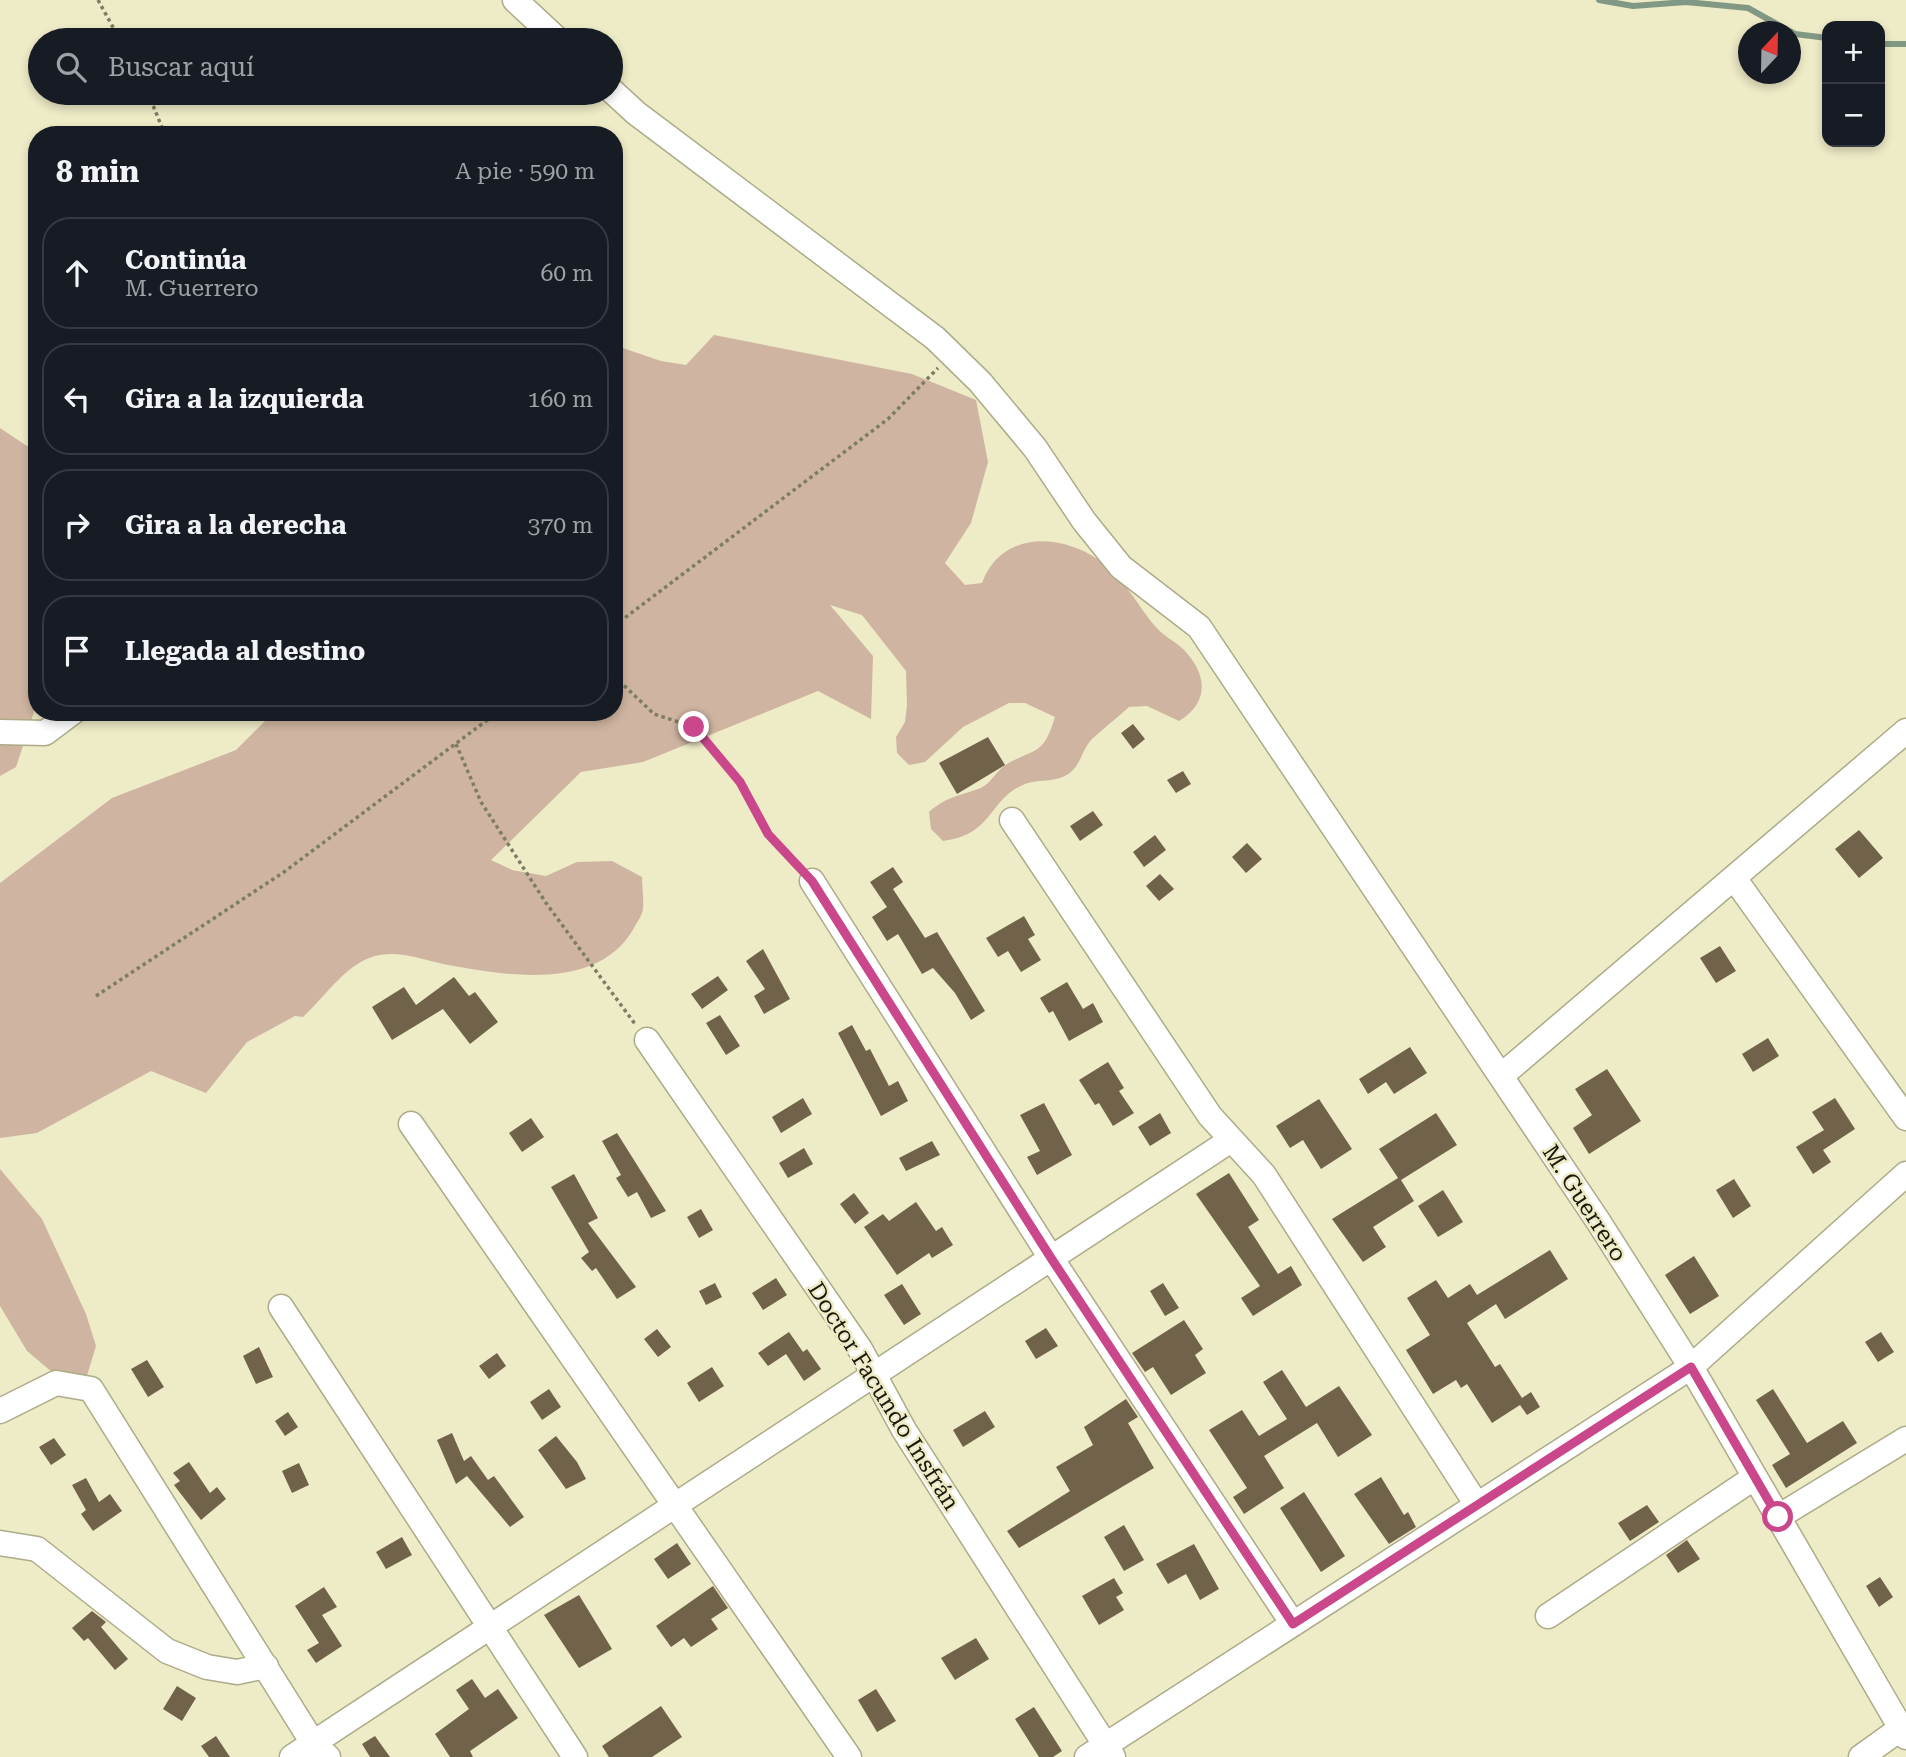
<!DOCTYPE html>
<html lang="es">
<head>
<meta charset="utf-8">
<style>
  body { margin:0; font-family:"Roboto Serif",serif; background:#20242c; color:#f1f3f6 }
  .controls { position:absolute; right:21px; top:21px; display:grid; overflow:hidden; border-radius:14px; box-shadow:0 4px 10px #0003 }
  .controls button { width:63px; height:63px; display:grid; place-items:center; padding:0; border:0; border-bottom:2px solid #363941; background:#171b24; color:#f1f3f6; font:35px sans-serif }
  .compass { position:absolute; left:1738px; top:21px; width:63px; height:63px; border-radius:50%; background:#171b24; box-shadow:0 4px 10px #0003; rotate:22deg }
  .stop { position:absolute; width:21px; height:21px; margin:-16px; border:5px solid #cb478b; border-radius:50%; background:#fff }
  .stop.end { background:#cb478b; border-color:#fff; box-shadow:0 2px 7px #0008 }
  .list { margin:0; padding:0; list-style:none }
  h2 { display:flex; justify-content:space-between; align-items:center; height:91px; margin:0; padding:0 28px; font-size:30px }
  h2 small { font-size:23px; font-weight:400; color:#9ea1a6 }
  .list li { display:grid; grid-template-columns:46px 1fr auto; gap:21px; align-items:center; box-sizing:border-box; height:112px; margin:0 14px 14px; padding:0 14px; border:2px solid #363941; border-radius:28px }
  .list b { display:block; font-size:26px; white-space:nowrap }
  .list p { margin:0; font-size:23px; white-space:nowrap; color:#9ea1a6 }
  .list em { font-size:23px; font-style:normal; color:#9ea1a6 }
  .icon { flex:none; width:38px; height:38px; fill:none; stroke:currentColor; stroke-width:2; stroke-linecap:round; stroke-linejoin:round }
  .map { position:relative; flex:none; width:1906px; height:1757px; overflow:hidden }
  .search { position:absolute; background:#171b24; box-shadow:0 4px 10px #0003; left:28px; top:28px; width:595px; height:77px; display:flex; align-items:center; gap:18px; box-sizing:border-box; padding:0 24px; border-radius:38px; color:#9ea1a6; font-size:26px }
  .panel { position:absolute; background:#171b24; box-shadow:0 4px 10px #0003; left:28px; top:126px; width:595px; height:595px; border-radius:28px }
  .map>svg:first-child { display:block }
  .forest { fill:#cfb5a1 }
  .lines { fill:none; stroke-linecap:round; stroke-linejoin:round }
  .stream { stroke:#819984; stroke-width:6 }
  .building { fill:#71634a }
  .minor-casing { stroke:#adab88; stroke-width:27 }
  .path { stroke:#7e7c64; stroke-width:3.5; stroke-dasharray:3.5 3.5; stroke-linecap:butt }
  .minor { stroke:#fff; stroke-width:24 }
  .route { stroke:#cb478b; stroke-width:9 }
  .labels { text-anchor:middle; stroke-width:5; stroke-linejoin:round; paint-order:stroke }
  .street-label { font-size:23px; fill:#1a190c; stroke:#eeebc7 }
</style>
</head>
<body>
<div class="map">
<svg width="1906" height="1757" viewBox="0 0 1906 1757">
  <rect width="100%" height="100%" fill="#eeebc7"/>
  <!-- forest -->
  <path class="forest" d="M714,335L912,374L976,400L988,462L971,523L945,563L965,585L982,583C1001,532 1058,532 1099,560C1123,576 1137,605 1155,626C1163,636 1175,641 1184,650C1208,675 1209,703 1179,721L1147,706L1129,707C1117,718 1104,728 1092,739C1083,748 1081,763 1072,771C1058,784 1041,778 1025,784C988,799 994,835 943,841L931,829L929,812C946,797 958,796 978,789C991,785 996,770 1007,764C1037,747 1043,756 1055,717L1025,703H1009L963,727L925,762L909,765L897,753L896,737L905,722L907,705L906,671L862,615L830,605L873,656L871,719L818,691L643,762L581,772L491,860L512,870L546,876L577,862L612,861L642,877C642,887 644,899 643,909C642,916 637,922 634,928C599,991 508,976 448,965C426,961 403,951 380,955C348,960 327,995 303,1017L295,1016L247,1042L206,1093L151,1071L37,1133L0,1138V883L112,798L236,750L274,712H614V345L661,361L686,365Z
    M0,428L33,450L37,457V703L16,767L0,776Z
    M0,1169L42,1219L86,1314L96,1346L86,1379L52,1372L27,1351L0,1306Z"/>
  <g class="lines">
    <!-- stream -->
    <path class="stream" d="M1599,0L1633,6L1686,2L1748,8L1795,34L1827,38
      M1880,44H1906"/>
  </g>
  <!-- building -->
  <path class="building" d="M1133,724L1145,739L1133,749L1121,733Z
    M988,737L1005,765L957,794L939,763Z
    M1183,771L1191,784L1176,793L1167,780Z
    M1093,811L1103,825L1080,841L1070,826Z
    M1859,830L1883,858L1859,878L1835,849Z
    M1155,835L1166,850L1144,867L1133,852Z
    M1247,843L1262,859L1246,873L1232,857Z
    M893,867L903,882L893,889L925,938L937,932L985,1011L971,1020L955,993L933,968L922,974L898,934L887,941L872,917L887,907L870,882Z
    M1160,874L1174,889L1159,901L1146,886Z
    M1024,916L1035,935L1028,939L1041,960L1021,972L1008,951L998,957L986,938Z
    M1720,946L1736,971L1716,983L1700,958Z
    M763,949L790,999L764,1014L754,996L765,989L746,961Z
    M718,976L728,990L702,1009L691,994Z
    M454,977L469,996L475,992L498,1022L470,1044L443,1009L392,1040L372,1007L404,987L416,1005Z
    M1067,982L1083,1009L1093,1003L1103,1022L1069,1041L1053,1011L1049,1013L1040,998Z
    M720,1015L740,1046L726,1055L706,1023Z
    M852,1025L866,1051L870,1049L889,1086L898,1081L908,1101L881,1116L838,1033Z
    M1768,1038L1779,1056L1753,1072L1742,1054Z
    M1410,1047L1427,1073L1394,1094L1386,1082L1368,1094L1359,1079Z
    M1108,1062L1124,1088L1119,1091L1134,1113L1113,1126L1099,1103L1095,1105L1079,1080Z
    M1607,1069L1641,1121L1589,1154L1573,1128L1592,1115L1575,1089Z
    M803,1098L812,1114L781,1133L772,1117Z
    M1835,1098L1855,1129L1823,1150L1831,1162L1813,1174L1796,1147L1824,1130L1812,1112Z
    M1319,1099L1352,1149L1321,1169L1303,1140L1290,1148L1276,1126Z
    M1044,1103L1072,1155L1037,1175L1027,1157L1040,1151L1020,1115Z
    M1160,1113L1171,1133L1150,1146L1138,1127Z
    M1436,1113L1457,1145L1401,1180L1414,1201L1373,1227L1386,1247L1363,1262L1332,1219L1398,1178L1379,1149Z
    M531,1118L544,1137L522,1152L509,1133Z
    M617,1133L666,1211L651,1218L637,1192L628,1197L616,1178L621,1175L602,1141Z
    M932,1141L940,1155L906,1171L899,1158Z
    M804,1148L813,1164L788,1178L779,1163Z
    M1229,1173L1259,1220L1248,1227L1278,1274L1291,1266L1302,1285L1253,1316L1241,1298L1260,1286L1196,1194Z
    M574,1174L598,1218L588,1223L636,1287L617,1299L596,1268L592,1271L581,1258L589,1252L551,1187Z
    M1734,1179L1751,1206L1733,1218L1716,1190Z
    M1443,1190L1463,1222L1438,1237L1418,1206Z
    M854,1193L869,1213L855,1224L840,1204Z
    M916,1202L936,1231L942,1227L953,1245L932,1258L929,1253L897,1275L864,1227L883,1214L889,1221Z
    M701,1209L713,1230L699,1238L687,1217Z
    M1550,1250L1568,1279L1505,1319L1496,1304L1467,1323L1495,1367L1500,1364L1522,1398L1531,1392L1540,1407L1527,1415L1520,1405L1492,1423L1467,1384L1461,1388L1456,1380L1433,1394L1406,1350L1430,1335L1407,1298L1436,1280L1448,1298L1470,1284L1477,1295Z
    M1694,1256L1719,1296L1690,1314L1665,1275Z
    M776,1278L787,1295L763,1310L752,1293Z
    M715,1283L722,1297L706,1305L699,1291Z
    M1163,1283L1179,1308L1165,1316L1150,1291Z
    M902,1284L921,1314L904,1325L884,1295Z
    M1184,1320L1203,1349L1195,1355L1206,1373L1171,1395L1153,1367L1145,1372L1132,1353Z
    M1046,1328L1058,1346L1036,1359L1025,1341Z
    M657,1329L671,1347L658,1357L644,1339Z
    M789,1332L803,1352L807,1349L821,1369L804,1381L786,1354L768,1366L758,1353Z
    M1881,1332L1894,1352L1878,1362L1865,1342Z
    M259,1347L273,1377L256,1384L243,1356Z
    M497,1353L506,1366L489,1379L479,1366Z
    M147,1360L164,1387L148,1397L131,1369Z
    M712,1367L724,1386L699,1402L687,1383Z
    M1282,1370L1306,1407L1339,1386L1372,1435L1338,1457L1317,1423L1264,1456L1284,1488L1244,1514L1233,1497L1247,1488L1209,1430L1242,1410L1259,1436L1287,1419L1263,1382Z
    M549,1389L561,1407L542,1420L530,1402Z
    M1773,1389L1807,1443L1843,1421L1857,1443L1786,1488L1772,1465L1790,1454L1756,1400Z
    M1126,1399L1138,1417L1128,1423L1154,1468L1019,1548L1007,1531L1070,1491L1056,1467L1093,1445L1084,1427Z
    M985,1411L995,1427L963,1447L953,1430Z
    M288,1412L298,1427L285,1436L275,1421Z
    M452,1433L464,1461L471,1456L488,1480L494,1476L524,1517L510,1527L467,1476L456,1484L437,1440Z
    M556,1436L577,1462L586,1479L566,1489L538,1450Z
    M54,1438L66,1455L51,1465L39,1447Z
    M189,1462L210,1493L217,1487L226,1499L201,1520L174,1485L180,1481L173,1473Z
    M299,1463L309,1485L292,1493L282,1471Z
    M1381,1477L1404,1515L1408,1512L1416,1527L1389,1544L1354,1494Z
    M86,1478L99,1502L110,1494L122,1511L93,1531L81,1514L86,1510L72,1485Z
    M1304,1492L1345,1556L1321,1572L1280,1508Z
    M1647,1505L1659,1522L1630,1541L1618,1523Z
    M1124,1525L1144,1560L1124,1571L1104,1537Z
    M402,1537L412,1555L386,1569L376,1552Z
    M1687,1540L1700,1559L1678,1573L1666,1555Z
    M677,1543L691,1564L668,1579L654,1559Z
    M1194,1544L1219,1589L1200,1600L1186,1574L1168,1584L1156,1564Z
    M1880,1577L1893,1597L1879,1607L1866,1586Z
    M1114,1578L1123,1593L1116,1597L1124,1610L1099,1625L1082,1596Z
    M713,1586L728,1608L711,1619L718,1629L691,1647L684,1638L671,1647L656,1626Z
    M324,1587L337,1607L322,1615L342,1646L316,1663L307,1650L319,1643L295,1606Z
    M579,1595L612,1649L579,1668L544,1615Z
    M92,1611L106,1622L101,1627L128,1659L115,1670L88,1638L84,1641L72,1628Z
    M976,1638L989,1659L955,1680L941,1658Z
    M472,1679L485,1698L498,1689L518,1718L470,1751L473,1757H450L435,1734L469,1709L456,1690Z
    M177,1686L196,1698L182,1721L163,1709Z
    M876,1689L896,1721L877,1732L858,1700Z
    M661,1706L682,1737L652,1757H609L602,1746Z
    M1034,1707L1062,1751L1053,1757H1039L1015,1719Z
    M216,1736L230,1757H209L201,1746Z
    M375,1736L390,1757H370L362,1744Z"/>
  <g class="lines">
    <defs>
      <path id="minor" d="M515,0L558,40
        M611,90L636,113L935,338L980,382L1035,448L1084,521L1121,567L1199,627L1598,1221L1691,1367L1906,1737
        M0,732L45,733L73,712
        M1012,820L1210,1116L1264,1175L1477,1505
        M1734,878L1906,1118
        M812,881L1051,1258L1293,1624
        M647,1040L860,1349L904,1430L1113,1757
        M1501,1076L1906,731
        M411,1124L849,1757
        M281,1307L575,1757
        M0,1411L56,1383L91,1389L313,1743L328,1757
        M1778,1517L1906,1439
        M0,1543L37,1549L167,1651L207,1667L237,1672L266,1666
        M1548,1616L1755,1477
        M292,1757L1231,1140
        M1087,1757L1691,1367L1906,1174
        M1861,1757L1900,1729"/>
    </defs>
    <!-- minor casing -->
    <use href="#minor" class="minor-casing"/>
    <!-- path -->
    <path class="path" d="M98,0L120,40
      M148,93L165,135
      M614,626L888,419L938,368
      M614,676L654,714L694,727L740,782L768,834L798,866
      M456,744L481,802L546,903L635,1024
      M96,996L284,872L498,712"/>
    <!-- minor -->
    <use href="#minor" class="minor"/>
  </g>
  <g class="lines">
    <!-- route -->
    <path class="route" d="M694,727L740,782L768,834L812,881L1051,1258L1293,1624L1691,1367L1778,1517"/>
  </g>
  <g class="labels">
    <!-- street labels -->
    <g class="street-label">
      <text transform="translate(1585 1203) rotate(57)" y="8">M. Guerrero</text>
      <text transform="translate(884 1396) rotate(58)" y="8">Doctor Facundo Insfrán</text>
    </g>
  </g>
</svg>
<div class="controls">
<button>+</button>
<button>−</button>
</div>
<svg class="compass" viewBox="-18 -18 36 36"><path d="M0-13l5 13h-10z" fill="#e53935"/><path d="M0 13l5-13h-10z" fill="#9ea1a6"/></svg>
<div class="stop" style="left:1778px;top:1517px"></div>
<div class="stop end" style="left:694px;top:727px"></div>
<div class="search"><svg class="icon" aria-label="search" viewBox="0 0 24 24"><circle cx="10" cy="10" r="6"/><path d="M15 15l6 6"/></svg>Buscar aquí</div>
<section class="panel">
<h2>8 min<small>A pie · 590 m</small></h2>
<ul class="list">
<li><svg class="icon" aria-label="ahead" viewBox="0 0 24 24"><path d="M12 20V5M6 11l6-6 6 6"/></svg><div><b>Continúa</b><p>M. Guerrero</p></div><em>60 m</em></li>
<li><svg class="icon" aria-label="left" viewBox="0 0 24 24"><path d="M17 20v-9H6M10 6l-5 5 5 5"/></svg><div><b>Gira a la izquierda</b></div><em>160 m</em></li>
<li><svg class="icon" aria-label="right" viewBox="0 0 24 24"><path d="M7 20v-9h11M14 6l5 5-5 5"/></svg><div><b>Gira a la derecha</b></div><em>370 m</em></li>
<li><svg class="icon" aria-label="arrive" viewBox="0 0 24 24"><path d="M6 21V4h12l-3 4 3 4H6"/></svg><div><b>Llegada al destino</b></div></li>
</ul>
</section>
</div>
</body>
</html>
